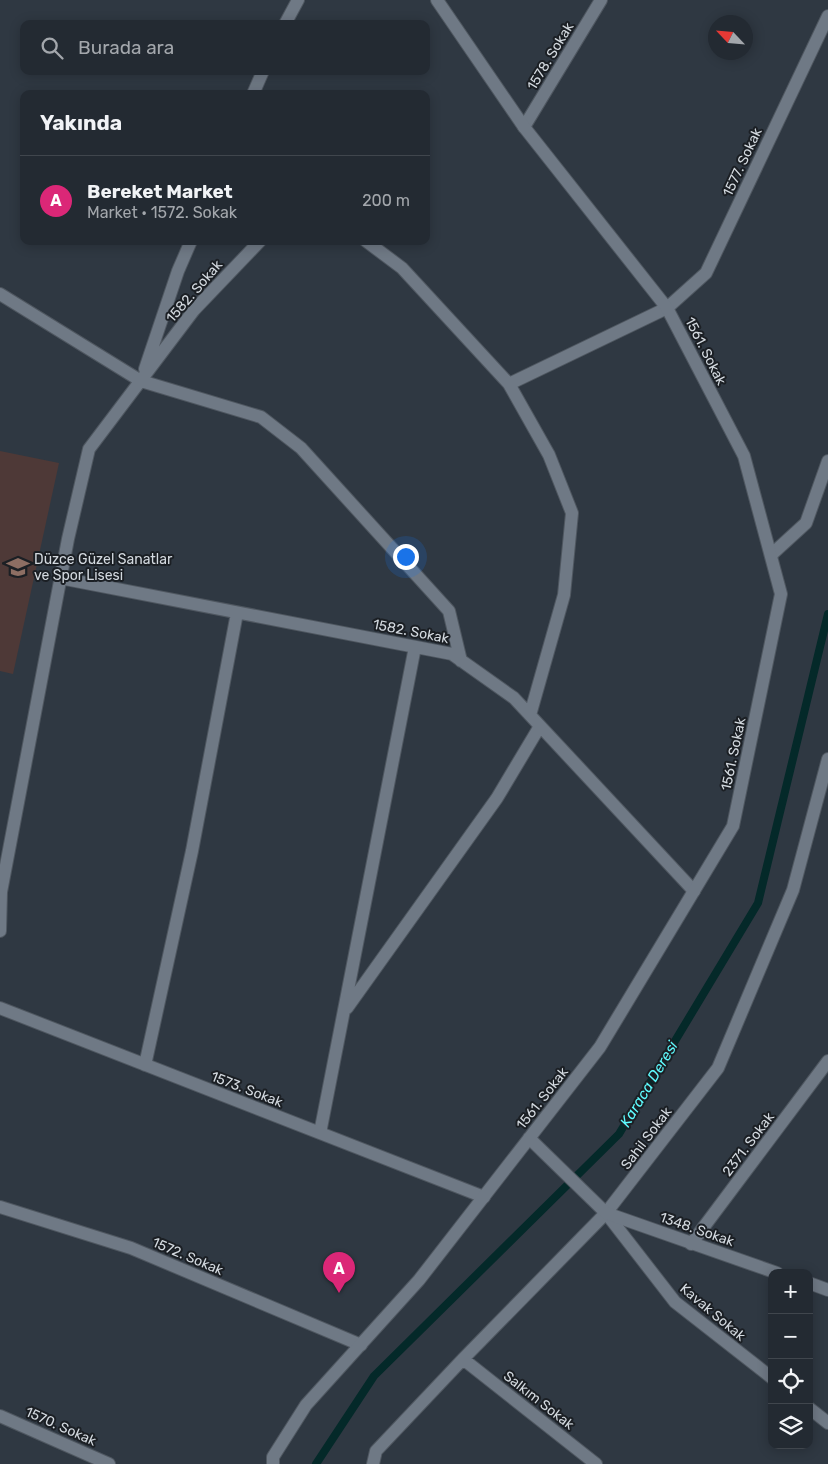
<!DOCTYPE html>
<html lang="tr">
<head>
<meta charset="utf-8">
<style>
  body { margin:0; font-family:Rubik,sans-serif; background:#2f363e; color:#f1f3f6 }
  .controls { position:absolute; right:15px; bottom:15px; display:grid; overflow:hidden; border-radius:10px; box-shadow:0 2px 12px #0003 }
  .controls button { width:45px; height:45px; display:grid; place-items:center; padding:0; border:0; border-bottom:1px solid #40464d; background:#232a32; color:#f1f3f6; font:25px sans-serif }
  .compass { position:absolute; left:708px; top:15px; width:45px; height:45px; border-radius:50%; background:#232a32; box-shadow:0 2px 12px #0003; rotate:296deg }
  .you { position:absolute; left:405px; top:556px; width:18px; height:18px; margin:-12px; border:4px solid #fff; border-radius:50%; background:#1a73e8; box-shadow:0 0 0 8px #1a73e833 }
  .badge { display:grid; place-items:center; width:32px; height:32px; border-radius:50%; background:#db2777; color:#fff; font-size:16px; font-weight:700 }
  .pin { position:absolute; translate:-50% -41px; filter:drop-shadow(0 1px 2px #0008) }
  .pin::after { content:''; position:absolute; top:26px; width:18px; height:15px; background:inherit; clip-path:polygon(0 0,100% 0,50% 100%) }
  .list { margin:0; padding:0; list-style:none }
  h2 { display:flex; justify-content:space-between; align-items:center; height:65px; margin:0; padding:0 20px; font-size:21px }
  h2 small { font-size:16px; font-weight:400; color:#a3a7ac }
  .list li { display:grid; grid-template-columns:32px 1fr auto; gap:15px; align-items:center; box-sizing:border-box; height:90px; padding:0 20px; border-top:1px solid #40464d }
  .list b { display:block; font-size:19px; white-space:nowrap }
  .list p { margin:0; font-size:16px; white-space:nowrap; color:#a3a7ac }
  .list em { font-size:16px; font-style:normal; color:#a3a7ac }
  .icon { flex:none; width:28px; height:28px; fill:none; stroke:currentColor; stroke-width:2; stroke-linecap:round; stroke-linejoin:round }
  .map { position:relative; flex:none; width:828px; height:1464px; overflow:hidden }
  .search { position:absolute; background:#232a32; box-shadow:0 2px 12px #0003; left:20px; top:20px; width:410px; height:55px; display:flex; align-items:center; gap:12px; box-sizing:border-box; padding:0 18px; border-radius:10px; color:#a3a7ac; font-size:19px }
  .panel { position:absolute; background:#232a32; box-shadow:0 2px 12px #0003; left:20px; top:90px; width:410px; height:155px; border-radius:10px }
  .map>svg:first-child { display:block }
  .education { fill:#4e3937 }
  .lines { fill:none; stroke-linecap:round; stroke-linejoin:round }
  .stream { stroke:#042929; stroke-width:8 }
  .street-casing { stroke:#4f5760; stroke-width:14 }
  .secondary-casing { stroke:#4f5760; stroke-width:14 }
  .street { stroke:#6f7985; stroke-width:12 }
  .secondary { stroke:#6f7985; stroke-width:12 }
  .labels { text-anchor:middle; stroke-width:4; stroke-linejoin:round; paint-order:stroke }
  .street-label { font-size:14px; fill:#d3d9df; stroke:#1b1f24 }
  .poi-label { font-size:14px; fill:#d3d9df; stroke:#1b1f24; text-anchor:start }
  .water-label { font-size:15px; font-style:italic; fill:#5efafd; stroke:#1b1f24 }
</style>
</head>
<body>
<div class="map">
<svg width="828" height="1464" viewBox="0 0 828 1464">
  <rect width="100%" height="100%" fill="#2f3842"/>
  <!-- education -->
  <path class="education" d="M0,451L59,463L13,674L0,671Z"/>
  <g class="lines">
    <!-- stream -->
    <path class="stream" d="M316,1464L374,1376L619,1134L758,903L828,614"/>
    <defs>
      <path id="street" d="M285,24L298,0
        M253,94L263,71
        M524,127L601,0
        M366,241L402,268L509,384L667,308L706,273L828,16
        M0,294L141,381L261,417L301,448L449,611L461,661
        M145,369L178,271L191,241
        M509,384L549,455L572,513L564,595L530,715
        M771,555L806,523L828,461
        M60,578L452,654L514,698L694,891
        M0,931L1,892L68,539L89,449L194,310L260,241
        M0,1008L484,1197
        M347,1008L497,798L540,726
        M145,1065L192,851L237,613
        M320,1133L415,647
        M0,1207L131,1248L361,1345
        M606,1213L675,1302L772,1378
        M691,1244L828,1061
        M463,1359L596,1464
        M809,1408L828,1423
        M0,1416L109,1464
        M373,1464L376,1451L463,1359L606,1213L718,1068L793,890L828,759"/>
      <path id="secondary" d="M529,1138L606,1213L777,1273
        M809,1283L828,1290
        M273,1464V1457L306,1405L419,1280L600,1047L733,826L781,594L744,456L667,308L524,127L437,0"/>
    </defs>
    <!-- street casing -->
    <use href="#street" class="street-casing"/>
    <!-- secondary casing -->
    <use href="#secondary" class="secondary-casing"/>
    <!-- street -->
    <use href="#street" class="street"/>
    <!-- secondary -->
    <use href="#secondary" class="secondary"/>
  </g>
  <!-- icons -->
  <defs>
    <symbol id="school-bare" viewBox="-9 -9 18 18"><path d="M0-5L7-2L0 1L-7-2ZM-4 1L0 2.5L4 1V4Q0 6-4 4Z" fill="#8d6e63" stroke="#1b1f24" stroke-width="2.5" paint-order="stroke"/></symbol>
  </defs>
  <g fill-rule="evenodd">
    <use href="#school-bare" x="2" y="551" width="32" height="32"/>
  </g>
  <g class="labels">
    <!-- street labels -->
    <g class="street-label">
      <text transform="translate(550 56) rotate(-59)" y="5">1578. Sokak</text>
      <text transform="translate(742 162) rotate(-65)" y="5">1577. Sokak</text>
      <text transform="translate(194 291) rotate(-49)" y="5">1582. Sokak</text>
      <text transform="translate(706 351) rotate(63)" y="5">1561. Sokak</text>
      <text transform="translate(411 631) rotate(11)" y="5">1582. Sokak</text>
      <text transform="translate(733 754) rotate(-78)" y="5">1561. Sokak</text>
      <text transform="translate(247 1089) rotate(21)" y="5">1573. Sokak</text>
      <text transform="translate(542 1098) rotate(-52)" y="5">1561. Sokak</text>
      <text transform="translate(646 1138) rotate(-53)" y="5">Sahil Sokak</text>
      <text transform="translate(748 1144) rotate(-53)" y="5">2371. Sokak</text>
      <text transform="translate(697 1229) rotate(19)" y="5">1348. Sokak</text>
      <text transform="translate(188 1256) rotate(23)" y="5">1572. Sokak</text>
      <text transform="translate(713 1312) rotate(40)" y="5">Kavak Sokak</text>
      <text transform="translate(539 1400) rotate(38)" y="5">Salkım Sokak</text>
      <text transform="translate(61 1426) rotate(24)" y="5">1570. Sokak</text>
    </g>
    <!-- poi labels -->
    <g class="poi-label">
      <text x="34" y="564">Düzce Güzel Sanatlar<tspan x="34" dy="16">ve Spor Lisesi</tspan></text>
    </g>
    <!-- water labels -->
    <g class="water-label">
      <text transform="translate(649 1084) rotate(-59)" y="5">Karaca Deresi</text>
    </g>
  </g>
</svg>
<div class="controls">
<button>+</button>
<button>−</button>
<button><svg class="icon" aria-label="locate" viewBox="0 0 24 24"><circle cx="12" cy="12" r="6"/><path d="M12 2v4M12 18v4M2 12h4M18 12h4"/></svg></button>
<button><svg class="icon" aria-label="layers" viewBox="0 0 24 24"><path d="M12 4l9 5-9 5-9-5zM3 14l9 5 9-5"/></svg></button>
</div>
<svg class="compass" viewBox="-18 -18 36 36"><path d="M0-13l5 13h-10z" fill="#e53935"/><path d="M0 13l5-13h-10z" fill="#a3a7ac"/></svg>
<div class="you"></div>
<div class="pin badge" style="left:339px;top:1293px">A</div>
<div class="search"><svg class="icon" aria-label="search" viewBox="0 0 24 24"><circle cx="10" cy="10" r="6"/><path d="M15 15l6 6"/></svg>Burada ara</div>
<section class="panel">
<h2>Yakında<small></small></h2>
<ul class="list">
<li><span class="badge">A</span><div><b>Bereket Market</b><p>Market · 1572. Sokak</p></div><em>200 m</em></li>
</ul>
</section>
</div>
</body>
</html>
